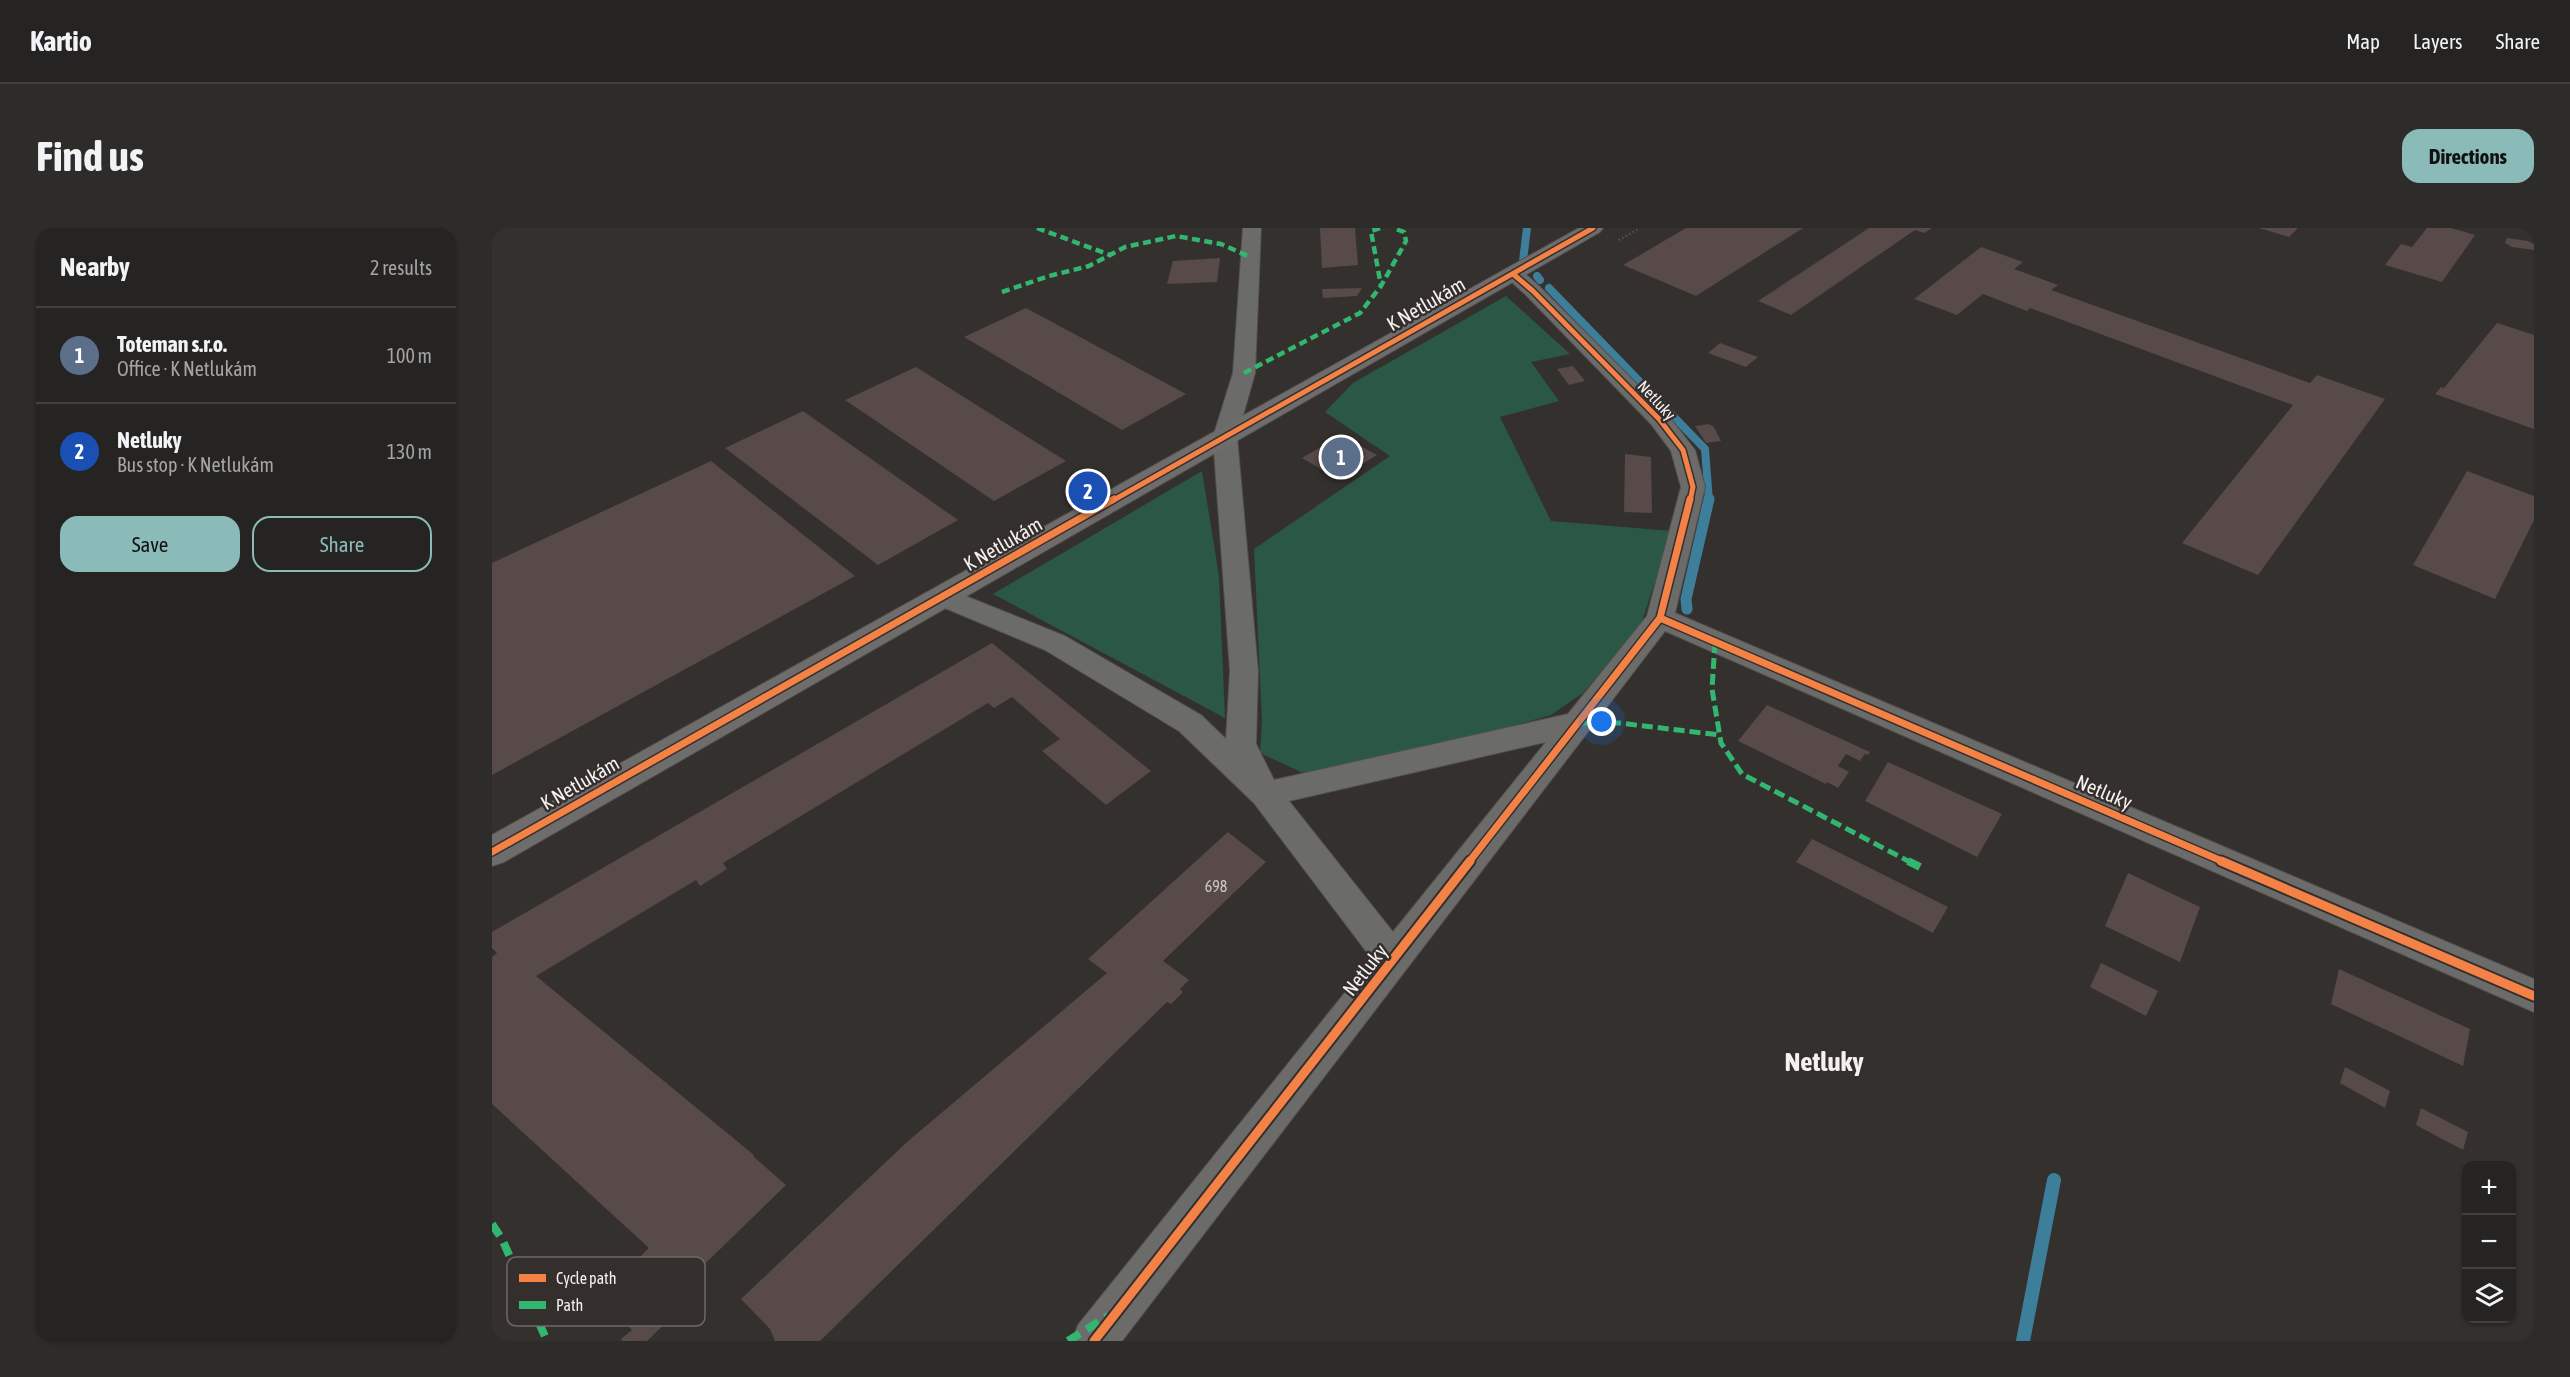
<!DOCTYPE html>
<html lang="en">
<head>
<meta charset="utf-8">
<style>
  body { margin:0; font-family:"Asap Condensed",sans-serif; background:#2e2c2a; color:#f1f3f6 }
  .controls { position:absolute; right:18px; bottom:18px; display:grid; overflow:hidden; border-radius:12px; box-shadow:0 2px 4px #0004 }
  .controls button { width:54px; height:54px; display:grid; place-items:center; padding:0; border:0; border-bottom:2px solid #424140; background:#262422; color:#f1f3f6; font:30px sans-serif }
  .you { position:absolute; left:1110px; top:494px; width:21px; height:21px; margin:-15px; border:4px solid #fff; border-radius:50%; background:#1a73e8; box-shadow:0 0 0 9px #1a73e833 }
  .badge { display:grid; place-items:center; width:39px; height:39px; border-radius:50%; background:#8bbbb9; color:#fff; font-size:20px; font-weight:700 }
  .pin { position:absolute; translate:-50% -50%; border:3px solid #fff; box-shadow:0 2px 6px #0006 }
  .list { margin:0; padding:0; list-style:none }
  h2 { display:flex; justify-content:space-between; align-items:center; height:78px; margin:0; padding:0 24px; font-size:26px }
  h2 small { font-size:20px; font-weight:400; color:#a4a4a5 }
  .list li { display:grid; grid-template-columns:39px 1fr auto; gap:18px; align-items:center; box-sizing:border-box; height:96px; padding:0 24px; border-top:2px solid #424140 }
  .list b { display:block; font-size:22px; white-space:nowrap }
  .list p { margin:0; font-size:20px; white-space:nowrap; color:#a4a4a5 }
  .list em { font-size:20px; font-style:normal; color:#a4a4a5 }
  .actions { display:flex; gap:12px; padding:18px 24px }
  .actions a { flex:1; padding:14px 0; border:2px solid #8bbbb9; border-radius:18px; text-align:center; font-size:21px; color:#8bbbb9 }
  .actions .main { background:#8bbbb9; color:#111 }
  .icon { flex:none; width:33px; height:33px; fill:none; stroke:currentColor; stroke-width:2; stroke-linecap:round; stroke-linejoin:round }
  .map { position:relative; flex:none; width:2042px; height:1113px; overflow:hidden; border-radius:18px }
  header { display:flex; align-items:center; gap:36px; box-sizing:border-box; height:84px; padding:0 30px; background:#262422; border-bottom:2px solid #424140 }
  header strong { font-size:28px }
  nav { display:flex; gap:33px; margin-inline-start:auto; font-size:21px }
  .intro { display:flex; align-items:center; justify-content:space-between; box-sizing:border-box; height:144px; padding:0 36px }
  h1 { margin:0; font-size:42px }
  .button { padding:15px 27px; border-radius:18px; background:#8bbbb9; color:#111; font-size:21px; font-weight:700 }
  main { display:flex; gap:36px; padding:0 36px }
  aside { flex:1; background:#262422; border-radius:18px; box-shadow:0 2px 4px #0004 }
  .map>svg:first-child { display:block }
  .green { fill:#2b5844 }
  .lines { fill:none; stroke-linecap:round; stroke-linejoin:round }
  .stream-far2 { stroke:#3d7e9a; stroke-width:8 }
  .stream-far1 { stroke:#3d7e9a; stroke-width:11 }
  .stream { stroke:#3d7e9a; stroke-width:14 }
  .building { fill:#574a49 }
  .street-casing { stroke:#514f4e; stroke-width:2 }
  .secondary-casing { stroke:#514f4e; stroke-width:2 }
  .path { stroke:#686766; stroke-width:2; stroke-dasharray:1 3; stroke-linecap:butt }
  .street { fill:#6b6b6a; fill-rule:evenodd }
  .secondary { fill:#6e6d6c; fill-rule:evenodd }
  .quiet-far2 { stroke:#33b770; stroke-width:4.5; stroke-dasharray:8 4.5; stroke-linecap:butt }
  .quiet-far1 { stroke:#33b770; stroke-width:5; stroke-dasharray:11 5; stroke-linecap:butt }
  .quiet { stroke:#33b770; stroke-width:8; stroke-dasharray:14 8; stroke-linecap:butt }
  .cycleway-far2-casing { stroke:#342f2d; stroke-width:8 }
  .cycleway-far1-casing { stroke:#342f2d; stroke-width:10 }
  .cycleway-casing { stroke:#342f2d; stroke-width:13 }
  .cycleway-far2 { stroke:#f48246; stroke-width:5 }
  .cycleway-far1 { stroke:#f48246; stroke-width:7 }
  .cycleway { stroke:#f48246; stroke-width:9 }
  .labels { text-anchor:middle; stroke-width:5; stroke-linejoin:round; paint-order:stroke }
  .far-street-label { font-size:16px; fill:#f5f1f0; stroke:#342f2d }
  .number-label { font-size:16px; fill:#cec7c6 }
  .street-label { font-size:20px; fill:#f5f1f0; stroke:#342f2d }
  .near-quarter-label { font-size:27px; font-weight:bold; fill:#f5f1f0; stroke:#342f2d }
  .key { fill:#342f2d; stroke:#6e6968; stroke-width:1.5 }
  .key-label { font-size:16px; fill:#f5f1f0 }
</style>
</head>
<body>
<header>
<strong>Kartio</strong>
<nav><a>Map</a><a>Layers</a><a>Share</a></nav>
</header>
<div class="intro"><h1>Find us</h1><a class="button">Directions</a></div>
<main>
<aside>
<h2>Nearby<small>2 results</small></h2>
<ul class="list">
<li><span class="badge" style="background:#5c6f8a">1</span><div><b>Toteman s.r.o.</b><p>Office · K Netlukám</p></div><em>100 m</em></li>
<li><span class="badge" style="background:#1a4fb4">2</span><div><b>Netluky</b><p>Bus stop · K Netlukám</p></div><em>130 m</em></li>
</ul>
<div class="actions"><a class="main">Save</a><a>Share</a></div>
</aside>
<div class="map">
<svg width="2042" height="1113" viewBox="0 0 2042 1113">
  <rect width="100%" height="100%" fill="#33302e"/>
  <!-- green -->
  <path class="green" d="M1014,68L1078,126L1039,134L1067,173L1008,189L1059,293L1180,303L1149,396L1091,465L1059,487L932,523L811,545L768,525L770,493L762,321L898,228L833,184L861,155Z
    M710,243L727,348L733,490L501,366Z"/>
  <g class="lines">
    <!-- stream-far2 -->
    <path class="stream-far2" d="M1031,33L1035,0
      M1045,48L1048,52
      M1057,60L1213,221L1217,273"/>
    <!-- stream-far1 -->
    <path class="stream-far1" d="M1195,381L1194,371L1217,271"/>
    <!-- stream -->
    <path class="stream" d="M1531,1113L1562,952"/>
  </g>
  <!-- building -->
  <path class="building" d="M828,0H863L866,37L830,40Z
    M1194,0H1311L1204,68L1131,37Z
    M1377,0H1440L1432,5L1423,2L1299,87L1266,73Z
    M1767,0H1806L1797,9Z
    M1935,0H1959L1983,7L1950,54L1893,37L1909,16L1920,19Z
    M2015,10L2036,13L2042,16V22L2020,19L2013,15Z
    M1489,19L1531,34L1522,41L1566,57L1559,62L1818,155L1825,147L1893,171L1766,347L1690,315L1801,177L1538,80L1535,83L1491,66L1465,87L1422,71Z
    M728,30L725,54L675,56L681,33Z
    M870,60L865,68L831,70L830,61Z
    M534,80L694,166L630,202L472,109Z
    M2005,95L2042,107V201L1943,166L1949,159L1952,160Z
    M1228,115L1266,129L1254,139L1216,125Z
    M1081,138L1093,153L1077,157L1065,141Z
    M424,139L574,233L502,273L353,172Z
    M311,183L466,292L386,337L233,220Z
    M1217,196L1222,199L1229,213L1214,215L1203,198Z
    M849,207L885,227L846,251L810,230Z
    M1133,226L1159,229L1160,285L1132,284Z
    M219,233L363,348L0,547V335Z
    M1975,243L2042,268V292L2003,371L1921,337Z
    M500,415L659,543L614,577L550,523L568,511L520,469L502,480L496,475L231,635L235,641L208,658L204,652L44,748L262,927L261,928L294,957L184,1064L193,1072L188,1081L155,1113H130L129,1111L140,1102L109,1067L157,1020L0,876V729L5,725L0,720V704Z
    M1275,477L1378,524L1376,527L1373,526L1368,533L1354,526L1346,538L1357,544L1346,560L1335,554L1334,556L1246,513Z
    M1396,534L1510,586L1485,629L1373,573Z
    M736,604L774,634L671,733L697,752L688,761L691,764L679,776L675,774L328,1113H283L278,1101L249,1071L415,914L615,745L596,731Z
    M1320,611L1456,679L1441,705L1304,634Z
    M1636,645L1708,679L1688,734L1613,698Z
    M1609,735L1666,763L1654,788L1598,759Z
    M1847,741L1978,801L1971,838L1839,776Z
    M1853,839L1898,863L1893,880L1848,855Z
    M1929,880L1976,904L1971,922L1924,897Z"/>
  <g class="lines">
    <defs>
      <path id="street" d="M751,0H769L763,145L745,209L766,443L764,516L782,552L1076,486L1155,388L1189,259L1179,223L1159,196L1034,67L1011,46L1014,42C1029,38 1037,50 1048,59L1175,186L1203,222L1213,259L1183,385L2042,751V784L1173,403L630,1113H580L586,1097L880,731L762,575L687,503L553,422L441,375L437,369L441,363L451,360L461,363L573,408L709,487L734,511L738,443L721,209L741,145ZM1054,514L901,704L797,573Z"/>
      <path id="secondary" d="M1087,0H1111L1108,4L12,634L0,638V607Z"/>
    </defs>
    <!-- street casing -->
    <use href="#street" class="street-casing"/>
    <!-- secondary casing -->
    <use href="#secondary" class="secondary-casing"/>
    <!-- path -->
    <path class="path" d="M1127,12L1148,0"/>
    <!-- street -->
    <use href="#street" class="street"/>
    <!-- secondary -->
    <use href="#secondary" class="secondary"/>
    <!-- quiet-far2 -->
    <path class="quiet-far2" d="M545,0L618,27
      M888,0L879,3L889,58
      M510,64L557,48L597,38L633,19L684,8L729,16L758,29
      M752,145L868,85L889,58L914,13L912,4L901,0"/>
    <!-- quiet-far1 -->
    <path class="quiet-far1" d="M1223,414L1220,461L1229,515L1250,546L1418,634
      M1086,495H1127L1228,507"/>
    <!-- quiet -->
    <path class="quiet" d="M1416,633L1428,639
      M0,996L10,1011L55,1113
      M576,1113L616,1088"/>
    <defs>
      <path id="cycleway-far2" d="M1021,46L1041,63L1167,191L1191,222L1201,259L1198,273
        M620,273L1101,0"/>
      <path id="cycleway-far1" d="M1168,390L1732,634
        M0,624L622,271
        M977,634L1168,390L1198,271"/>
      <path id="cycleway" d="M1729,633L2042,768
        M602,1113L978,633"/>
    </defs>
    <!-- cycleway-far2 casing -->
    <use href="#cycleway-far2" class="cycleway-far2-casing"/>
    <!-- cycleway-far1 casing -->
    <use href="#cycleway-far1" class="cycleway-far1-casing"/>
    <!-- cycleway casing -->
    <use href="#cycleway" class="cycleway-casing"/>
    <!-- cycleway-far2 -->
    <use href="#cycleway-far2" class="cycleway-far2"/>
    <!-- cycleway-far1 -->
    <use href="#cycleway-far1" class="cycleway-far1"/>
    <!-- cycleway -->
    <use href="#cycleway" class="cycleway"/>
  </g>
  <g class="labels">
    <!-- far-street labels -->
    <g class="far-street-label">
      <text transform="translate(1165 172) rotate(47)" y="6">Netluky</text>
    </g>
    <!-- number labels -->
    <g class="number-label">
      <text x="724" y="664">698</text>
    </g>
    <!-- street labels -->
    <g class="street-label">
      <text transform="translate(934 76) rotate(-30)" y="7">K Netlukám</text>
      <text transform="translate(511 316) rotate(-30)" y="7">K Netlukám</text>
      <text transform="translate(88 555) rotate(-30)" y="7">K Netlukám</text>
      <text transform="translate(1612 564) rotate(23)" y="7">Netluky</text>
      <text transform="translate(873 742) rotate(-52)" y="7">Netluky</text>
    </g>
    <!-- near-quarter labels -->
    <g class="near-quarter-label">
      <text x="1332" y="843">Netluky</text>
    </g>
  </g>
  <!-- legend -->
  <rect x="15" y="1029" width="198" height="69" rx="9" class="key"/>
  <rect x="27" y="1046" width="27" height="8" fill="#f48246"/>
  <rect x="27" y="1073" width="27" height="8" fill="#33b770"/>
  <g class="key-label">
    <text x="64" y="1056">Cycle path</text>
    <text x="64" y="1083">Path</text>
  </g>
</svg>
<div class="controls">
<button>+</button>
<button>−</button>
<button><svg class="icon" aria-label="layers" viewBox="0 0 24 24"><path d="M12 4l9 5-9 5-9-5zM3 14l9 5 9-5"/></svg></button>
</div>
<div class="you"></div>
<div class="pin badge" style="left:849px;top:229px;background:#5c6f8a">1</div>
<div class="pin badge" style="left:596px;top:263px;background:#1a4fb4">2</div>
</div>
</main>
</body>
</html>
